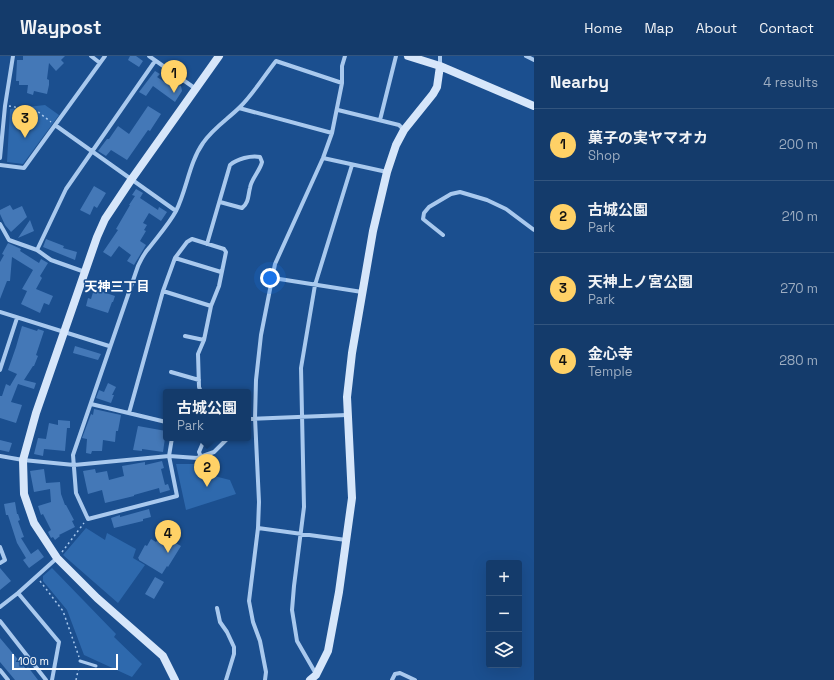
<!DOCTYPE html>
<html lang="en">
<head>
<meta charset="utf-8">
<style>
  body { margin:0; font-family:"Space Grotesk","Noto Sans JP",sans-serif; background:#214673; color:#f1f3f6 }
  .controls { position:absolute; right:12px; bottom:12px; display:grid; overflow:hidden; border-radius:4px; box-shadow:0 4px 16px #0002 }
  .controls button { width:36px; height:36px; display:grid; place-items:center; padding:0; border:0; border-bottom:1px solid #33557e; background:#143b6b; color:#f1f3f6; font:20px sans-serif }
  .scale { position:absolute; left:12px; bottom:10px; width:106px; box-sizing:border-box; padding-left:4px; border:2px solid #fff; border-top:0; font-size:11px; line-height:14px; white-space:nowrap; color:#fff; -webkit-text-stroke:3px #1b4f8f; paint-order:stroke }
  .you { position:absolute; left:270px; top:222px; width:14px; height:14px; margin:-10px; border:3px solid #fff; border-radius:50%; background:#1a73e8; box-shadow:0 0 0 6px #1a73e833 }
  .badge { display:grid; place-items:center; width:26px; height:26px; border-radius:50%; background:#ffd166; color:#111; font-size:13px; font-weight:700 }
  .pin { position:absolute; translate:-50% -33px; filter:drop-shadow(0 1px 2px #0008) }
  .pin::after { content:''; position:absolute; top:21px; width:14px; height:12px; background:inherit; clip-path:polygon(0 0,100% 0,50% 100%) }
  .popup { position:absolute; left:163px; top:333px; width:88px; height:52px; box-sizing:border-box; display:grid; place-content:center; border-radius:4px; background:#143b6b; filter:drop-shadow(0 1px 3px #0005); font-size:13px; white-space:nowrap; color:#9dadc1 }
  .popup b { font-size:15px; color:#f1f3f6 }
  .popup::after { content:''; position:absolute; left:50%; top:100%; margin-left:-8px; border:8px solid transparent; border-top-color:#143b6b }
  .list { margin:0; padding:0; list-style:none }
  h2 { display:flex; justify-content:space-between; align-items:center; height:52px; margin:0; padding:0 16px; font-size:17px }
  h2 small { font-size:13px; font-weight:400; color:#9dadc1 }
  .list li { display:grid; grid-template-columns:26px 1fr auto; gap:12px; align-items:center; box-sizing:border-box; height:72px; padding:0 16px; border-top:1px solid #33557e }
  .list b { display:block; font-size:15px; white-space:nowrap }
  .list p { margin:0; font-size:13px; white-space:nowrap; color:#9dadc1 }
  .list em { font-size:13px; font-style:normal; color:#9dadc1 }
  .icon { flex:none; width:22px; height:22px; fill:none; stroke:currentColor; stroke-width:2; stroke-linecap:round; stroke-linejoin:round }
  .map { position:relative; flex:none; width:534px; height:624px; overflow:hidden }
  header { display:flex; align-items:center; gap:24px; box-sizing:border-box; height:56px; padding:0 20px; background:#143b6b; border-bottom:1px solid #33557e }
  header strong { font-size:19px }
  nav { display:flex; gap:22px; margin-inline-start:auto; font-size:14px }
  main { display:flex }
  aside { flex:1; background:#143b6b }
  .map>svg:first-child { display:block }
  .green { fill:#2e69ad }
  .building { fill:#4478b7 }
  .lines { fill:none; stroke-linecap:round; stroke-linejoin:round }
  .path { stroke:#a9c9ee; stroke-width:1.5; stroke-dasharray:2 3; stroke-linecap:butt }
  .lane { stroke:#a9c9ee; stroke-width:3 }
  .street { stroke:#a9c9ee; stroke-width:4 }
  .secondary { stroke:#d6e6fa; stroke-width:8 }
  .labels { text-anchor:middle; stroke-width:3; stroke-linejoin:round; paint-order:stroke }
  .neighbourhood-label { font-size:13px; font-weight:bold; fill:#fff; stroke:#1b4f8f }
</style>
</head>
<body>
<header>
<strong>Waypost</strong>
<nav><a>Home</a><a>Map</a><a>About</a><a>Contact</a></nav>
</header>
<main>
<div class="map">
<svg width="534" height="624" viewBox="0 0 534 624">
  <rect width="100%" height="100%" fill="#1b4f8f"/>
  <!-- green -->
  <path class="green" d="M45,49L59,59L23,108L7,106L10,53Z
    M211,403L214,420L230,424L236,438L186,454L176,408H194Z
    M86,472L105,484L107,477L136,493L133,502L145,509L118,547L63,499Z
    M52,512L116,578L114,581L142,608L132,621L84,599L67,554L43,525V520Z"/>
  <!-- building -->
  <path class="building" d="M23,0H65L61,4L64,7L56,15L49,7L47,23L49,24V29L47,38L34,35L33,39L27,37L28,29H19V25H16L17,4H23Z
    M130,0H136L143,5L139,11L128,4Z
    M155,15L160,18L157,21L172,31L175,27L181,30L182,35L175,46L153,30L146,40L139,36Z
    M148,50L161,58L150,75L148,74L127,104L111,94L106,100L98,95L107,83H109L118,70L129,78Z
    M94,130L106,137L97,152L94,150L90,159L80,154Z
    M136,133L143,137L140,142L158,154L159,151L167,156L161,165L149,157L143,167L147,169L144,174L146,175L140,185L146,189L134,209L127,205L131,199L119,190L111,201L103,196L118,174L116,173L130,149H129L135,140L132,139Z
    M10,149L13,154L22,150L27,161L11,176L5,169L0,158V154Z
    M30,164L34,175L18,182Z
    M46,183L64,190L63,192L77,196L75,204L43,191Z
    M8,187L21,193L20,195L39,207L41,203L48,207L40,220L42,222L36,233L53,240L49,249L44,247L40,257L21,248L27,235L22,233L33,214L12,201L10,225H7L0,243V206L4,199L2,198Z
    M94,233L115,240L113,246H112L108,257L86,250L88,242L91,243Z
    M22,270L37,275L38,273L44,275L36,299L38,300L34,310H33L24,324L36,327L34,333L18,328L11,346L22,349L16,367L0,362V340H2L6,328L10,330L17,318L8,314L16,291Z
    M75,290L101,298L98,304L73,297Z
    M108,327L116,331L112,339H114L111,347L96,342L99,334L104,336Z
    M94,353L121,359L118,375H116L115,386L103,384L102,395H92L91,398L86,397L87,383L82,382L91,358L93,359Z
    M58,364L70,365V372H67L65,395L44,393L43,400L34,398L38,382L46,383L49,367L58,369Z
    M138,370L166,375L163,396L142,393V395L133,394Z
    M0,384L12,387L9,396L0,394Z
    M162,405L164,412L161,413L165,429L168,428L170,434L160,437L159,432L134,439V440L105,447L102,434L88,438L83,415L95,413L96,417L107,415L109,424L124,420L122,410L145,406V409Z
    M44,413L46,427L60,426L61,438L65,449H66L74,464L72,465L75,471L59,479L60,480L55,484L53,481L51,482L48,476L51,474L43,458L41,459L38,450L51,446L50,433L34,436L30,415Z
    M15,446L17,458H18L20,464L18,465L24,481L21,482L31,498L38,493L44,501L29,512L23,504L26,502L17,487L8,459H6L4,448Z
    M149,453L151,461L143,463V465L114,472L111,462L120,459V461Z
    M161,479L181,490L168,511L167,510L162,518L139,504V503L138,502L145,489L147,490L151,483L156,486Z
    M0,512L11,525L0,534Z
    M155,521L164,526L154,543L145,538Z
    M0,582L26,613L28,611L38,624H15L0,606Z"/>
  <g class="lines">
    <!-- path -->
    <path class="path" d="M9,50L37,55L51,66
      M62,496L84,467
      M40,525L63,555L79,601
      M76,624L79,610"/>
    <!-- lane -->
    <path class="lane" d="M80,605L96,610"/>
    <!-- street -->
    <path class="street" d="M91,0L100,7
      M149,0L196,33
      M526,0L534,4
      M440,10V0
      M239,52L332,77
      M338,54L399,69L404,74
      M380,64L396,0
      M55,69L176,155
      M0,102L5,50L13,0
      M323,102L387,116
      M0,109L24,112L105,0
      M0,168L9,184L37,194L51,204L85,216
      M443,179L423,163L424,157L429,151L451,138L460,136L487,144L506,153L534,174
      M207,188L230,109C237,103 251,99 260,101L262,106C260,115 251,123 250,132C248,139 249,147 242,152L220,146
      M37,194L66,133L155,5
      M175,202L221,216
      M273,222L362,236
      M163,235L211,250
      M0,256L109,290
      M185,280L204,284
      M0,314L17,262
      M171,316L199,324
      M91,348L166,366
      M129,357L163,235L175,202L187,186L192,183L224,193L226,196L219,230L211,250L204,284L198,298L199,331L201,336
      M248,363L347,359
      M172,382L169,400L177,440L88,463L76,437L73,399L138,210C141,204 144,197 149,192C158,180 169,168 176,155C187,133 189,107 203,87C213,72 228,63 240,51C254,37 264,20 276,5L342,27V10L345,0
      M0,400L23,404L74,409L169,400L197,402L214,396L228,382
      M201,401L199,396L205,382
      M258,472L346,484
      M0,491L5,504L0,507
      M18,537L59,586L52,624
      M0,551L18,537L57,502
      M217,552L220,566L227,576L234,591V598L226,624
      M0,565L46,624
      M0,614L8,624
      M316,618L297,585L292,554L294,530L304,451L301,312L315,229L352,109
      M265,624L266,616L260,585L253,566L249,545L258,472L259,446L255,362L256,324L261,279L275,208L323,102L332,77L342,27
      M392,624L395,618L400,617L415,624"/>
    <!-- secondary -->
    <path class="secondary" d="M408,0L440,10L534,50
      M175,624L163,600L97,542L57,502L34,467L24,438L23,404L36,357L97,181L105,163L131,124L219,0
      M310,624L316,619L328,595L339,536L352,442L347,341L352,297L373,175L387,116L396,89L404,74L433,38L437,31L440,10"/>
  </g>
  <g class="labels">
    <!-- neighbourhood labels -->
    <g class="neighbourhood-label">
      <text x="117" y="235">天神三丁目</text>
    </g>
  </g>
</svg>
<div class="controls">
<button>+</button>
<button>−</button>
<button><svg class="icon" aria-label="layers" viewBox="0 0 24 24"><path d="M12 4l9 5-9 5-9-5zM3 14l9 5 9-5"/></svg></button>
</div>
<div class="scale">100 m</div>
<div class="you"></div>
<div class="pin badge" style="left:174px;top:37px">1</div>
<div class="pin badge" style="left:207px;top:431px">2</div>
<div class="popup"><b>古城公園</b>Park</div>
<div class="pin badge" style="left:25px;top:82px">3</div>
<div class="pin badge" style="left:168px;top:497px">4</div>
</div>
<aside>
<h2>Nearby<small>4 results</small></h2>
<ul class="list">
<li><span class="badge">1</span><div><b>菓子の実ヤマオカ</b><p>Shop</p></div><em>200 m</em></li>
<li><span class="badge">2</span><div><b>古城公園</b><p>Park</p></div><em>210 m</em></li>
<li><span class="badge">3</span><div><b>天神上ノ宮公園</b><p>Park</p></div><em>270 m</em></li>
<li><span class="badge">4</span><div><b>金心寺</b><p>Temple</p></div><em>280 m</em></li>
</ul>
</aside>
</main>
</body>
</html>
